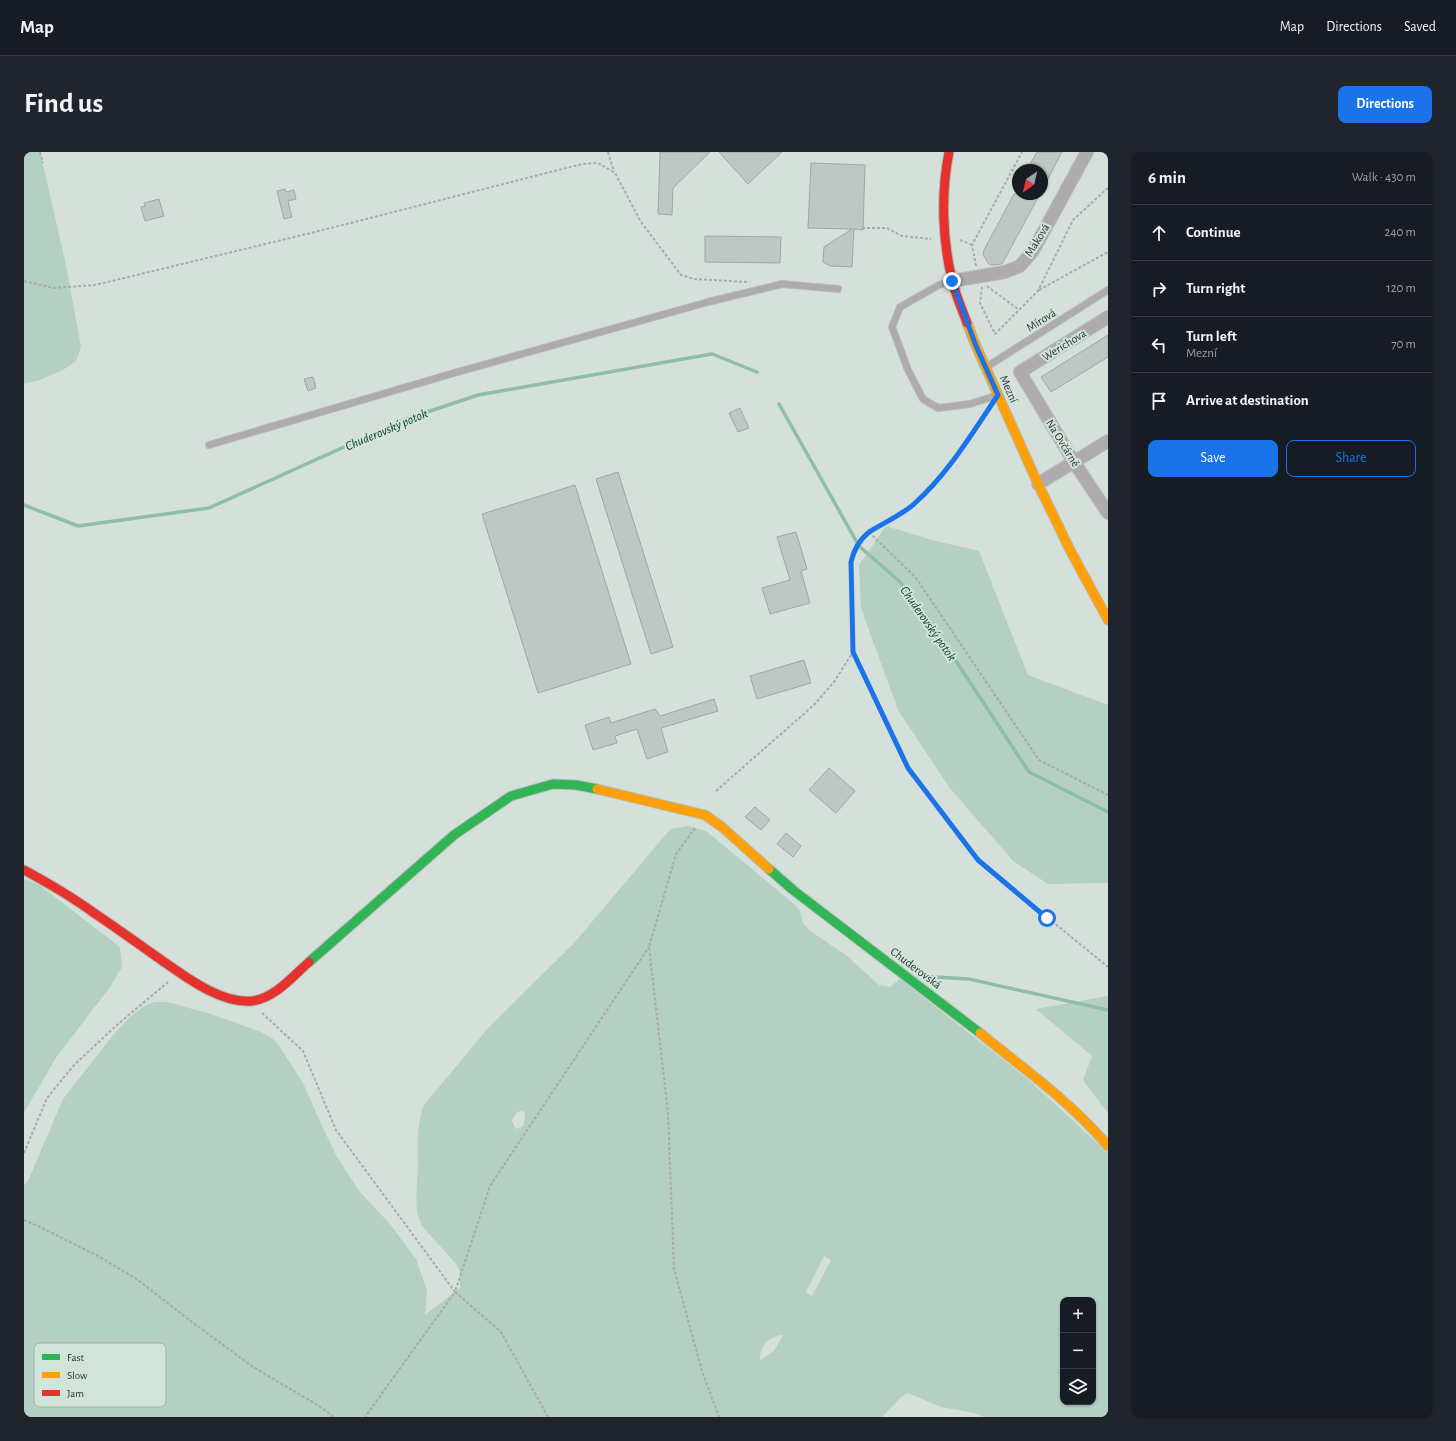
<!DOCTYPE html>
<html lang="en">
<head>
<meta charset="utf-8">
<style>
  body { margin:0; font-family:"Alegreya Sans",sans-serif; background:#20242c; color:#f1f3f6 }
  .controls { position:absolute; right:12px; bottom:12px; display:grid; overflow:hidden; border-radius:8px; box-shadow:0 1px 3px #0004 }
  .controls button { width:36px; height:36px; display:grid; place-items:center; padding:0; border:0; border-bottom:1px solid #363941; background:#171b24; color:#f1f3f6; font:20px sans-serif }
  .compass { position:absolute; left:988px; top:12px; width:36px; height:36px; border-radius:50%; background:#171b24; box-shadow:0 1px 3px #0004; rotate:214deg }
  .stop { position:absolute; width:12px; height:12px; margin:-9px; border:3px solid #1a73e8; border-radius:50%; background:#fff }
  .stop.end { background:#1a73e8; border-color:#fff; box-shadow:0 1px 4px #0008 }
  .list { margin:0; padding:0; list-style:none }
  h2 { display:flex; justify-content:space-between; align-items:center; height:52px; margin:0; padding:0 16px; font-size:17px }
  h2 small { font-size:13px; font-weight:400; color:#9ea1a6 }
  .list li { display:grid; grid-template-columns:26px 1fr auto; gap:12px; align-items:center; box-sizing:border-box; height:56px; padding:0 16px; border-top:1px solid #363941 }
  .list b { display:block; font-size:15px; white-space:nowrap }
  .list p { margin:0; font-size:13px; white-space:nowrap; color:#9ea1a6 }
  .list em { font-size:13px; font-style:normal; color:#9ea1a6 }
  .actions { display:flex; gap:8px; padding:12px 16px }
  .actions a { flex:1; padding:9px 0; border:1px solid #1a73e8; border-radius:8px; text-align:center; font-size:14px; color:#1a73e8 }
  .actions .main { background:#1a73e8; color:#fff }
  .icon { flex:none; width:22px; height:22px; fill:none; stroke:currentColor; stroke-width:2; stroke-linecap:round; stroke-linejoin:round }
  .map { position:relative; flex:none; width:1084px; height:1265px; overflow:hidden; border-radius:8px }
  header { display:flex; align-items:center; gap:24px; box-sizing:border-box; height:56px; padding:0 20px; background:#171b24; border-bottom:1px solid #363941 }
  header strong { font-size:19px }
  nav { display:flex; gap:22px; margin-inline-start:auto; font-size:14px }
  .intro { display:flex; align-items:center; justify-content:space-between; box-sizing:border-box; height:96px; padding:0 24px }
  h1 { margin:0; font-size:28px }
  .button { padding:10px 18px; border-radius:8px; background:#1a73e8; color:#fff; font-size:14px; font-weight:700 }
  main { display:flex; gap:24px; padding:0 24px }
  aside { flex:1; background:#171b24; border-radius:8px; box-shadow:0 1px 3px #0004 }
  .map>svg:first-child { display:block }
  .green { fill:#b4d0c2; fill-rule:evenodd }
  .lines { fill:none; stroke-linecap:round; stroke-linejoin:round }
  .stream { stroke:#8ebda8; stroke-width:3.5 }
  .building { fill:#bec7c3; stroke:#9fa7a3 }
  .lane-casing { stroke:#b4bdb8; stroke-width:8 }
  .street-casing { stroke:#b4bdb8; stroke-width:14 }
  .fast-casing { stroke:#b4bdb8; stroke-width:11 }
  .slow-casing { stroke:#b4bdb8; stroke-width:11 }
  .jam-casing { stroke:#b4bdb8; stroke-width:11 }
  .path { stroke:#aaa; stroke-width:2; stroke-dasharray:3 2; stroke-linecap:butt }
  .lane { stroke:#aeaaae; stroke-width:6 }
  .street { stroke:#aeaaae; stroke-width:12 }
  .fast { stroke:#30b455; stroke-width:9 }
  .slow { stroke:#ff9f0a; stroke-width:9 }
  .jam { stroke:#e5322d; stroke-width:9 }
  .route { stroke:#1a73e8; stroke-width:5 }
  .labels { text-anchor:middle; stroke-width:4; stroke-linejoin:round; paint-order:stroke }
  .street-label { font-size:12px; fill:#2c3330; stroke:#d1e4da }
  .water-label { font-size:13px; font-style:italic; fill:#104330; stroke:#d1e4da }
  .key { fill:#d1e4da; stroke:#a0afa7; stroke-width:1 }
  .key-label { font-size:11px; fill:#2c3330 }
</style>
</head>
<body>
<header>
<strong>Map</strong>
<nav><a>Map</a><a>Directions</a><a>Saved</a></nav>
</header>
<div class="intro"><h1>Find us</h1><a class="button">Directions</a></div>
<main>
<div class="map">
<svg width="1084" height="1265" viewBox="0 0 1084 1265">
  <rect width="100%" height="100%" fill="#d5e0da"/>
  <!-- green -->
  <path class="green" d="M0,0H16L41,108L57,195L52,209L39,218L16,228L0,232Z
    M862,374L908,388L955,399L1004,523L1084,553V731L1024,732L989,709L925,635L874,558L837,456L835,413Z
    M664,674L682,679L770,752L776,759L779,771L785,778L823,804L855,833L866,835L876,827L1006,929L1084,1001V1265H960L950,1261L917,1255L884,1241L878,1244L858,1265H0V1033L4,1029L39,947L89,883L106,865L120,854L131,850H143L187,862L237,880L248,886L254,892L279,931L298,974L312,1003L335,1039L366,1072L392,1107L403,1139L401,1163L436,1136V1120L432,1112L398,1074C389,1056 393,1036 394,1016C394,995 392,973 400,953L466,874L550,791L638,687L647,677ZM496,959L501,960L500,973L498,975L492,977L488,969L492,961ZM800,1104L807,1108L788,1144L782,1140ZM1039,1148H1069V1250H1039ZM757,1183H759L750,1199L736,1208C737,1191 742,1188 757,1183Z
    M0,727L14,732L96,795L98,815L86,835L31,907L0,961Z
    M1084,844V961L1059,928L1068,904L1012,857Z"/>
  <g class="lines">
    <!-- stream -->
    <path class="stream" d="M755,252L835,394L875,429L903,465L1005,620L1084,660
      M0,353L54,374L185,356L382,267L454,243L688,202L733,220
      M894,824L945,827L1084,858"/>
  </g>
  <!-- building -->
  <path class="building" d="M636,0H686L649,36L648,63L634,62Z
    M695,0H758L724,32Z
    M1013,0H1038L1018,38V18H1003Z
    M787,11L841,13L839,78L830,77L828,115L806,114L799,110L800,95L828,77L784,76Z
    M261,37L262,40L270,38L272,47L264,49L268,65L260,67L253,39Z
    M990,42H1016L978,112L967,113L964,111L959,102L960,98Z
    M135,47L140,64L121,69L117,55L121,54L120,51Z
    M681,84L757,85L756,111L681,110Z
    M1084,183V205L1027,240L1017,225Z
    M289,225L292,236L284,239L280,227Z
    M716,256L725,276L714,280L705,261Z
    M594,320L649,495L627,502L572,327Z
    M551,333L607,512L514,541L458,362Z
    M772,380L783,417L777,419L786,451L746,462L738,436L766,428L753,385Z
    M780,508L787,531L733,547L726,524Z
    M690,547L694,559L637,576L644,600L623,607L613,577L591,584L593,591L569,598L561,573L585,565L587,571L631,557L636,564Z
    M805,616L831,639L812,661L785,638Z
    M731,655L746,668L737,678L721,665Z
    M762,681L777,694L769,705L753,692Z"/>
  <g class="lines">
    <defs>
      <path id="lane" d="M926,130L915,133L876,155L868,175L884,218L899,247L914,256L946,252L971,244
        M964,214L1084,138
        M185,293L430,221L684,150L758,132L814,137"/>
      <path id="street" d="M928,129L981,120L996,114L1009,99L1063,0
        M1084,165L996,220L1050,310L1084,361
        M1014,332L1084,289"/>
      <path id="fast" d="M745,717L769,738L956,881
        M285,810L430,683L487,644L529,632L552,633L573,637"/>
      <path id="slow" d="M943,171L952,194L1014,332L1046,398L1084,468
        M573,637L681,663L698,675L745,717
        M956,881C1000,917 1047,950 1084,994"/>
      <path id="jam" d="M925,0C917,41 918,87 928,127C931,142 938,157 943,171
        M0,718C24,731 48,745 70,761C91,775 112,790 133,805C158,822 195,852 228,849C251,846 268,825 285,810"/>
    </defs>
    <!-- lane casing -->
    <use href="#lane" class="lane-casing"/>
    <!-- street casing -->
    <use href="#street" class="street-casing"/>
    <!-- fast casing -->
    <use href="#fast" class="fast-casing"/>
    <!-- slow casing -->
    <use href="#slow" class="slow-casing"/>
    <!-- jam casing -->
    <use href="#jam" class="jam-casing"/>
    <!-- path -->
    <path class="path" d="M16,0L19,11
      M584,0L590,20
      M838,76H863L878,84L907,87
      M936,88L948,93
      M952,114L948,93L998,0
      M0,129L30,136L71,133L291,80L558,12L574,11L591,21L617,70L657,123L670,127L724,130
      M963,134L995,158
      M958,135L956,151L971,182L1014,139L1049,68L1084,36
      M1015,138L1084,100
      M845,380L892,426L1015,608L1084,643
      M829,500L884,616L953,708L1084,815
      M692,639L790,553L810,530L829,500L827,409C830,397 835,388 845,380C859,372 878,363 889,353C919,327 943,289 965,256
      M671,676L652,702L625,795L644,961L650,1117L678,1219L695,1265
      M238,861L279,899L312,978L431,1140L341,1265
      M0,1001L23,946L50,913L93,873L144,830
      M0,1068L14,1074L74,1104L114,1128L168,1170L229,1215L292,1252L310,1265
      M524,1265L477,1180L431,1140L466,1034L625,795"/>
    <!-- lane -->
    <use href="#lane" class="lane"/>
    <!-- street -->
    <use href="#street" class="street"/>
    <!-- fast -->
    <use href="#fast" class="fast"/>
    <!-- slow -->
    <use href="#slow" class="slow"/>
    <!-- jam -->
    <use href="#jam" class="jam"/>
  </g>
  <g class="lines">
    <!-- route -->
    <path class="route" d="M928,129L952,194L974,243C949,280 924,322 890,352C879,362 858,372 845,380C835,388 830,397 827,410L829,500L884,616L954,708L1023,766"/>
  </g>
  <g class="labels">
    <!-- street labels -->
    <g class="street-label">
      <text transform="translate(1013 88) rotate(-58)" y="4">Maková</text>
      <text transform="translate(1017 168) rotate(-32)" y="4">Mírová</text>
      <text transform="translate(1040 193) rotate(-32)" y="4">Werichova</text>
      <text transform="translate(985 237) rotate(66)" y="4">Mezní</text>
      <text transform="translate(1039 291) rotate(58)" y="4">Na Ovčárně</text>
      <text transform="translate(892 816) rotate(37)" y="4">Chuderovská</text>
    </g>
    <!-- water labels -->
    <g class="water-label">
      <text transform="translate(362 277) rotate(-23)" y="5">Chuderovský potok</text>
      <text transform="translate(905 471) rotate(55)" y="5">Chuderovský potok</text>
    </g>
  </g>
  <!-- legend -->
  <rect x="10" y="1191" width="132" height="64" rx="6" class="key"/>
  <rect x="18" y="1202" width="18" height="6" fill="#30b455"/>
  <rect x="18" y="1220" width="18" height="6" fill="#ff9f0a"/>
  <rect x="18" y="1238" width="18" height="6" fill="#e5322d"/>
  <g class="key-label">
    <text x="43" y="1209">Fast</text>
    <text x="43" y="1227">Slow</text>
    <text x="43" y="1245">Jam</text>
  </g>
</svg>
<div class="controls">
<button>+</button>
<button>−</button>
<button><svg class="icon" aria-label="layers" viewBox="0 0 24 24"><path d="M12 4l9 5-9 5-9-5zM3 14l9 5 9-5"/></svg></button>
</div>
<svg class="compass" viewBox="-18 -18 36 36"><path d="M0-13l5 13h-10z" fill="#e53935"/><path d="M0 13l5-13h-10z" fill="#9ea1a6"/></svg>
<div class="stop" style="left:1023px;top:766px"></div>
<div class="stop end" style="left:928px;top:129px"></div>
</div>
<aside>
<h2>6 min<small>Walk · 430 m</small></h2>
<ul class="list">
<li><svg class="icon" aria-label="ahead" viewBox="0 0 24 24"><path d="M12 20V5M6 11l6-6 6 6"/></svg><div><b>Continue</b></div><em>240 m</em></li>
<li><svg class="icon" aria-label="right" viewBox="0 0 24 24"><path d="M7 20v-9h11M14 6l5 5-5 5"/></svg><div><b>Turn right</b></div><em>120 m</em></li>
<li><svg class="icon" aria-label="left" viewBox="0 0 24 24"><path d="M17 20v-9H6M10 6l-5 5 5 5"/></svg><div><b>Turn left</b><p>Mezní</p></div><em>70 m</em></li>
<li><svg class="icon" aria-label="arrive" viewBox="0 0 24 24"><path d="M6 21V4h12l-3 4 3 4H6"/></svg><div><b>Arrive at destination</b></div></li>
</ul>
<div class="actions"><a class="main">Save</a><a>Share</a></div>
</aside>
</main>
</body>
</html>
